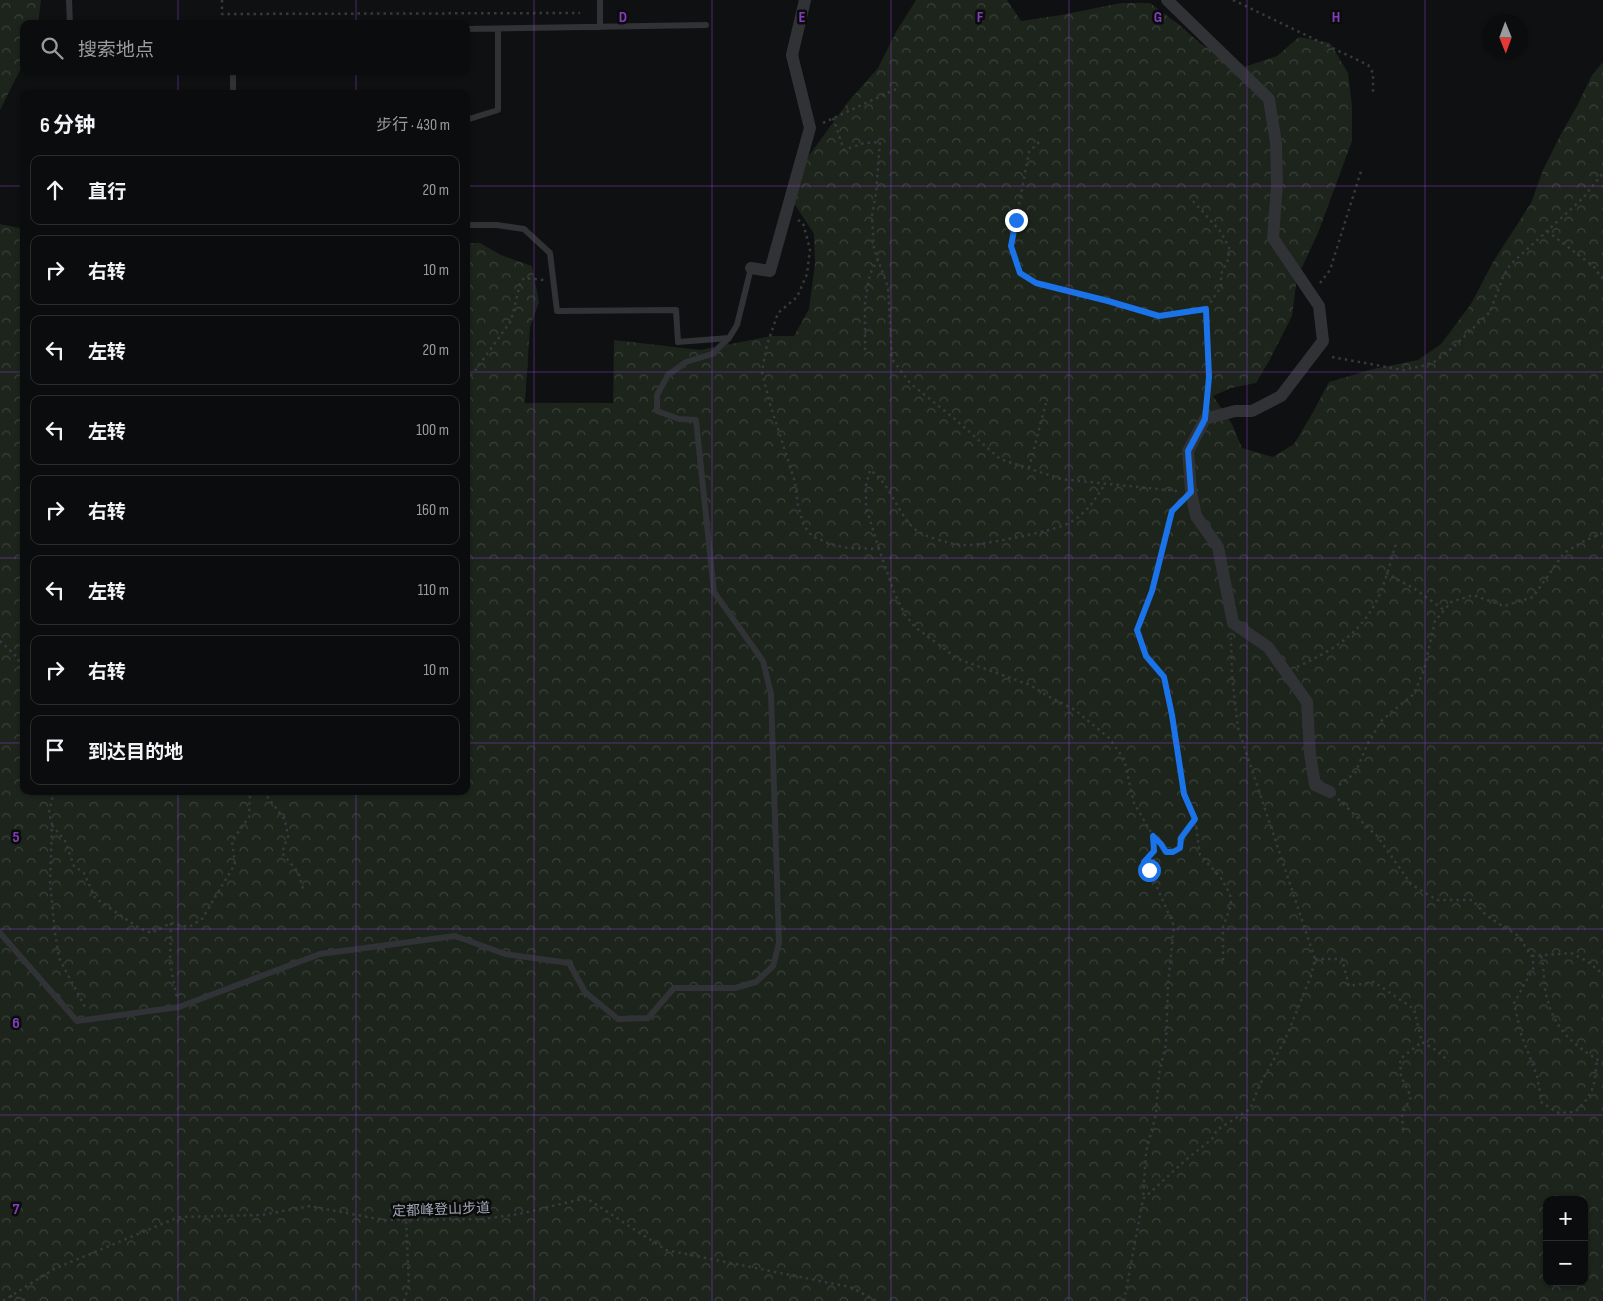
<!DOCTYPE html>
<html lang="zh">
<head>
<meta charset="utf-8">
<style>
  body { margin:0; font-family:"Sofia Sans Condensed","Noto Sans SC",sans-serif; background:#191a1b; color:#f1f3f6 }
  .controls { position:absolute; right:15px; bottom:15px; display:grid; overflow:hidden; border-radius:10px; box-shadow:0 1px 4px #0004 }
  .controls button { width:45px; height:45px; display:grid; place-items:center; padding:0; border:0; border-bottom:1px solid #2b2c2e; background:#0b0c0d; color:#f1f3f6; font:25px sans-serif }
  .compass { position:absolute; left:1483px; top:15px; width:45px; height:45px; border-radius:50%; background:#0b0c0d; box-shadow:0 1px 4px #0004; rotate:179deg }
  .stop { position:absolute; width:15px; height:15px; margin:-11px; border:4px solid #1a73e8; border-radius:50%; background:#fff }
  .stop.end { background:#1a73e8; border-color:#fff; box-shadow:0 1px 5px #0008 }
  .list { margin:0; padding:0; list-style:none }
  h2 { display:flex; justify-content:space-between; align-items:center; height:65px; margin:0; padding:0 20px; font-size:21px }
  h2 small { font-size:16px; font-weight:400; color:#9a9b9d }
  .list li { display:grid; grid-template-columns:32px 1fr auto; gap:15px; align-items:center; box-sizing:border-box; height:70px; margin:0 10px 10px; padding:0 10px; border:1px solid #2b2c2e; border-radius:10px }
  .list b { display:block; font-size:19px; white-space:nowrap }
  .list em { font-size:16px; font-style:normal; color:#9a9b9d }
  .icon { flex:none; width:28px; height:28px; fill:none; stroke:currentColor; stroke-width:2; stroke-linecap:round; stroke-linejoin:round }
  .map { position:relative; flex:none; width:1603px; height:1301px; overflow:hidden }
  .search { position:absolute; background:#0b0c0d; box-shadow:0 1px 4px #0004; left:20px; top:20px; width:450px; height:55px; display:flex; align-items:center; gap:12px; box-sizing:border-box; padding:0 18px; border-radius:10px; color:#9a9b9d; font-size:19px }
  .panel { position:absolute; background:#0b0c0d; box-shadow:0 1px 4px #0004; left:20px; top:90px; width:450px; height:705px; border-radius:10px }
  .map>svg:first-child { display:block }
  .forest { fill:url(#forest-crowns); fill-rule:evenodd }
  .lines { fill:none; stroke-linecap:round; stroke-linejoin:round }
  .path { stroke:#36393d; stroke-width:2.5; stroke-dasharray:2.5 4; stroke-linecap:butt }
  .service { stroke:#303236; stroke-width:6 }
  .minor { stroke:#303236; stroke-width:12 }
  .route { stroke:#1a73e8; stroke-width:6 }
  .grid { fill:none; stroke:#803ebd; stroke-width:1; stroke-opacity:0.55 }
  .labels { text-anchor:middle; stroke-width:5; stroke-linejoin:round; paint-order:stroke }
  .street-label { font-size:14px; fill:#9fa6b3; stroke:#0b0b0c }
  .grid-label { font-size:16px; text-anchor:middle; font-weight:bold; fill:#803ebd; stroke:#0b0b0c; stroke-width:5; stroke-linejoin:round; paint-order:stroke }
</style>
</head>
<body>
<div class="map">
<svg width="1603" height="1301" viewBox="0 0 1603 1301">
  <defs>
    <pattern id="forest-crowns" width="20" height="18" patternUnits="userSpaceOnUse" patternTransform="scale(1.25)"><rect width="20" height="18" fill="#1c241c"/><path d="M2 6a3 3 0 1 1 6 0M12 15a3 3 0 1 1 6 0" fill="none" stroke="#3a413b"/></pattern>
  </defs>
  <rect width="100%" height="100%" fill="#0f1011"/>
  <!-- forest -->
  <path class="forest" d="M0,0H41L38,24H24V62L0,110Z
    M916,0H1007L1021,21L1061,15L1121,3H1150L1177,23L1201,44L1241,68L1277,56L1299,37L1330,43L1348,73L1352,106V141L1318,233L1297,278L1292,316L1269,361L1256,383L1231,388L1213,396L1232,424L1242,448L1273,457L1294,444L1312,414L1329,382L1373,369L1418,360L1441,344L1471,304L1493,262L1531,203L1543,170L1561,134L1577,106L1592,75L1603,62V1301H0V224L24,229V791H466V243H480L501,255L532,266L539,302L530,327L525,403H613L614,340L700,350L771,336H794L809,309L815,264L814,234L790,197L802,165L848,102L878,68L896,32ZM1547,1200H1584V1282H1547Z"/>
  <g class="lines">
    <!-- path -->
    <path class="path" d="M222,0V14L580,13
      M1233,0L1368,65L1373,73V92
      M833,118L844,150L864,143L880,142L876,193L872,216L874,249L888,287L892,359L910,383L956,420L1000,459L1061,479L1177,491
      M823,123L896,89
      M1039,142L1029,152L1011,247L1020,273L1036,283L1108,301L1159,316L1206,309
      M1193,201L1221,232L1229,248V258L1221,274V287L1206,309L1209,377L1206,407
      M798,220L803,223L810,249L807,274L797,297L778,313L767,345L762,372L770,404L795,482L798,506L804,526L812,536L830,544L848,548L879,549L894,592L905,615L915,627L958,659L1030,685L1046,695L1075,710L1109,738L1124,759L1134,803L1153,836L1154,851L1144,862L1149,869L1174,926L1168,984L1166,1044L1159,1074L1156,1114L1146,1152L1143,1199
      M1547,231L1593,266L1603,279
      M1320,283L1330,270L1362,168
      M865,350V302L870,274L878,259
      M1332,357L1403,370L1422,366L1434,362L1451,349L1490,312L1503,277L1510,265L1583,198L1603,173
      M466,380L474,372L511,321L520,284L524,278L544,280
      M1029,468L1046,403
      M1180,504L1172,511L1152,591L1137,630L1145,655L1164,677L1172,715L1184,794L1195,819L1200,855L1221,878L1230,894L1231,905L1223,927V963
      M879,549L866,507V485L870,470C891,484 897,514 916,530C923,536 951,544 960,545C976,547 1055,531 1069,523C1087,513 1094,501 1105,484
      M1386,573L1415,589L1444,610
      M0,641L18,658L24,684
      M1297,667C1331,651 1358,636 1376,602C1385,585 1390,563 1396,544
      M1339,785L1355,773L1368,743L1382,720L1414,694L1424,670L1435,621L1451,602L1473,595L1504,606L1533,597L1564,553L1582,542L1603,533
      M54,791L49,812L52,825L50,883L55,933L59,958L86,1009
      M263,791L285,820L288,836L282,853L298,872L304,892
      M1338,799L1377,836L1411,884L1437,900H1472L1487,916L1517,935L1532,956L1534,967L1514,1003L1521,1034L1537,1076L1542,1103L1559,1113L1575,1112C1595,1092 1594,1087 1597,1059
      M52,825L65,841L74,866L84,873L95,898L139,928L151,933L171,923L189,927L202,919L235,864L232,841L249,817L250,791
      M1153,836L1161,844L1166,852H1173L1180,848L1181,838L1194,820
      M171,923L170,964L177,998
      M1532,956L1571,953L1587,961L1599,971L1603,970
      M1541,956C1545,969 1543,981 1546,994C1554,1030 1573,1045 1603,1063
      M1315,959H1342L1349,986L1374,982L1414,1009L1422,1042L1434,1049L1449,1061
      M1403,1130L1402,1114L1411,1097L1401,1076L1400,1059L1422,1042
      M10,1296L29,1301
      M3,1301L54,1269L179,1217L262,1215L310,1206L383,1220L484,1219L519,1214L586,1198L666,1250L850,1287L877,1301
      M404,1301L409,1285L406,1220
      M1124,1301L1143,1199L1188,1158L1212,1139L1217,1130L1250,1109L1260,1084L1285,1040L1311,976L1315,959L1238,728L1232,676L1231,638"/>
    <!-- service -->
    <path class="service" d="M69,0L70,24
      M600,0V27
      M466,29L706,25
      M233,71V94
      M466,120L498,110V29
      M466,225H497L524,229L550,253L557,311L676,310L678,342L729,338
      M0,933L77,1021L179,1007L320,954L455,936L505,954L569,963L585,992L618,1019L648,1018L674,988H735L756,982L773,966L779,943L771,694L763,661L714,592L696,420L679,419L657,411V395L668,375L686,362L712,354L729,338L737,325L751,268"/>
    <!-- minor -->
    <path class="minor" d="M1167,0L1269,99L1276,143L1277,185L1273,238L1319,306L1323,341L1281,396L1252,411H1235L1205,419L1188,451L1191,492L1196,516L1218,547L1233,623L1268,647L1307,702L1310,754L1315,785L1330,792
      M751,268L770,271L810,128L792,55L805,0"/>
  </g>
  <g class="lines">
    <!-- route -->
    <path class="route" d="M1016,220L1011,246L1020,273L1036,283L1108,301L1159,316L1206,309L1209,377L1205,419L1188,451L1191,492L1172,511L1152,591L1137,630L1146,656L1164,677L1172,715L1184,794L1195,819L1181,838L1180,848L1173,852H1166L1161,844L1153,836L1154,851L1144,862L1149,870"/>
  </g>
  <!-- grid -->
  <path class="grid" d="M178,0V24M356,0V24M534,0V1301M712,0V1301M891,0V1301M1069,0V1301M1247,0V1301M1425,0V1301M178,71V94M356,71V94M0,186H24M466,186H1603M0,372H24M466,372H1603M0,558H24M466,558H1603M0,743H24M466,743H1603M178,791V1301M356,791V1301M0,929H1603M0,1115H1603"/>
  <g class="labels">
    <!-- street labels -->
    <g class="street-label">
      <text transform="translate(441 1209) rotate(-2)" y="5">定都峰登山步道</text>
    </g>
  </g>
  <g class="grid-label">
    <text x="623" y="22">D</text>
    <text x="802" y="22">E</text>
    <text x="980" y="22">F</text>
    <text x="1158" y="22">G</text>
    <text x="1336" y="22">H</text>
    <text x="16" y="842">5</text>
    <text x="16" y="1028">6</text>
    <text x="16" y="1214">7</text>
  </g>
</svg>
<div class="controls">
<button>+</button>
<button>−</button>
</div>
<svg class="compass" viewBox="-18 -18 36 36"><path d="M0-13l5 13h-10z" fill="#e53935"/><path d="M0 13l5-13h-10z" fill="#9a9b9d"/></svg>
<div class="stop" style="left:1149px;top:870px"></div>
<div class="stop end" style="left:1016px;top:220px"></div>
<div class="search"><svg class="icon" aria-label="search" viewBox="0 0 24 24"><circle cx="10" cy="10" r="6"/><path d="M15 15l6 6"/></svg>搜索地点</div>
<section class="panel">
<h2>6 分钟<small>步行 · 430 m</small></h2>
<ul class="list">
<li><svg class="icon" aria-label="ahead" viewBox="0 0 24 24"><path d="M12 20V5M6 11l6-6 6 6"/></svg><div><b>直行</b></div><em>20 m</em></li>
<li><svg class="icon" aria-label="right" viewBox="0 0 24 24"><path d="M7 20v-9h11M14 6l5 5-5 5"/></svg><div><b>右转</b></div><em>10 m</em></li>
<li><svg class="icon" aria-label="left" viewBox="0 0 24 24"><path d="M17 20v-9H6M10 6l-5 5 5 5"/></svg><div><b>左转</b></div><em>20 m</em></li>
<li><svg class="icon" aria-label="left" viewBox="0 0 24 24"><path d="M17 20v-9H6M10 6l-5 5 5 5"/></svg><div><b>左转</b></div><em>100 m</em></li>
<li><svg class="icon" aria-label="right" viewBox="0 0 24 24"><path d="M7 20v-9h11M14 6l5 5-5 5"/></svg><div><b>右转</b></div><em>160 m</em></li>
<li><svg class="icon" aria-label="left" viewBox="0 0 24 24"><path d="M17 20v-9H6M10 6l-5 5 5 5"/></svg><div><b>左转</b></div><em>110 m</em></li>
<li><svg class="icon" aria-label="right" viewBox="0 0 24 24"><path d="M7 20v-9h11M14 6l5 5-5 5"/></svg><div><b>右转</b></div><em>10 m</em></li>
<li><svg class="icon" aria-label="arrive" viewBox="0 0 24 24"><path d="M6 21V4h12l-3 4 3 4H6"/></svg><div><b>到达目的地</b></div></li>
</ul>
</section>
</div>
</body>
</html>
